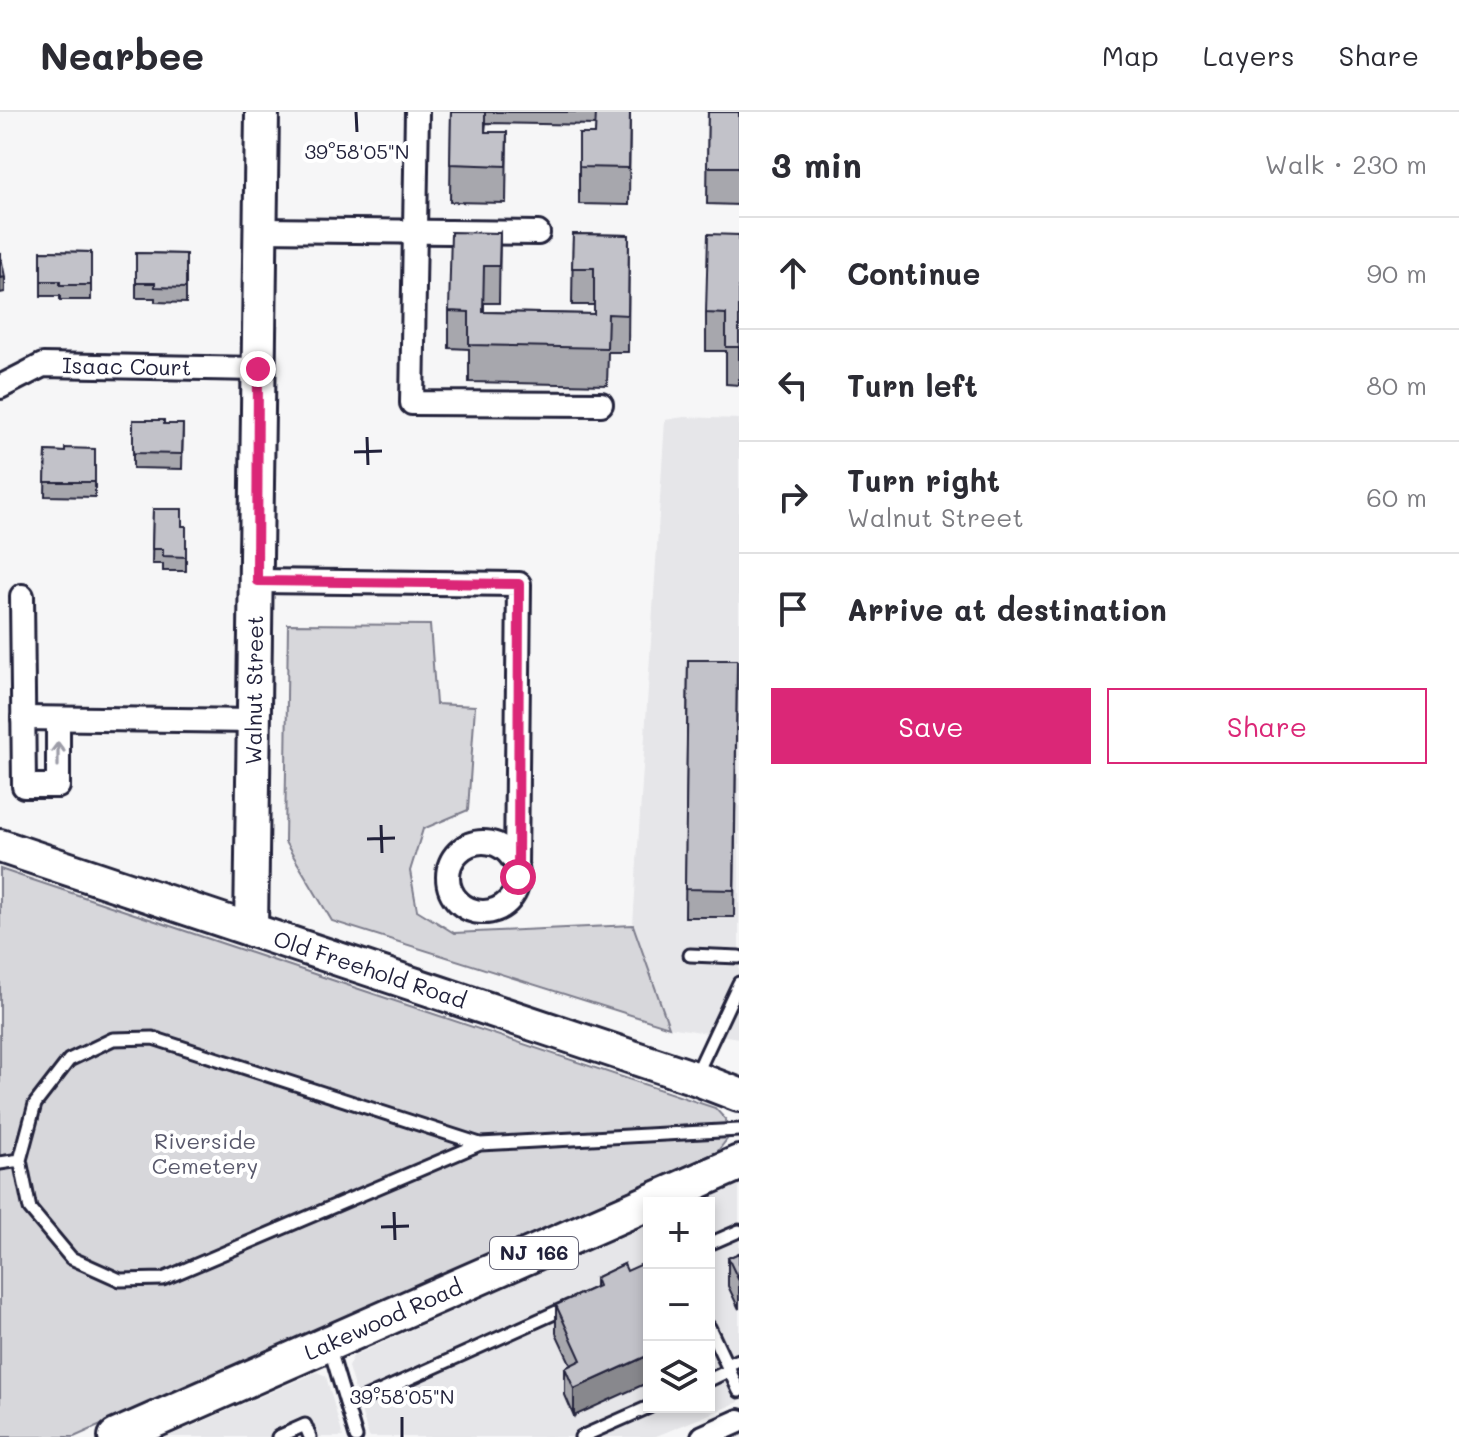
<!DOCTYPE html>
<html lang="en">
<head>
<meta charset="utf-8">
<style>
  body { margin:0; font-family:Mali,sans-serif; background:#f2f2f3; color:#2b2b33 }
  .controls { position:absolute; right:24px; bottom:24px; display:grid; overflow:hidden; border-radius:0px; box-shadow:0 4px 12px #0003 }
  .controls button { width:72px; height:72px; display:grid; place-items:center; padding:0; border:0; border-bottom:2px solid #e1e1e2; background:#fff; color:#2b2b33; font:40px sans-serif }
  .stop { position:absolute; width:24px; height:24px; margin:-18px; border:6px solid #db2777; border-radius:50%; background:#fff }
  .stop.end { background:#db2777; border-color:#fff; box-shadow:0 2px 8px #0008 }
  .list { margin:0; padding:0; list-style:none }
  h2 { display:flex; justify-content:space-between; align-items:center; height:104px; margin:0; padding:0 32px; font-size:34px }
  h2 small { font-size:26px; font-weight:400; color:#7c7c81 }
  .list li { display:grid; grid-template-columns:52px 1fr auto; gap:24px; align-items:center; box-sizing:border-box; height:112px; padding:0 32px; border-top:2px solid #e1e1e2 }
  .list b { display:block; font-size:30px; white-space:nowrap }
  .list p { margin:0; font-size:26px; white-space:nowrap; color:#7c7c81 }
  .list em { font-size:26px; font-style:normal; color:#7c7c81 }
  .actions { display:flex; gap:16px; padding:24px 32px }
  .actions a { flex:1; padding:18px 0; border:2px solid #db2777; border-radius:0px; text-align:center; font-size:28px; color:#db2777 }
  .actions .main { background:#db2777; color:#fff }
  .icon { flex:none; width:44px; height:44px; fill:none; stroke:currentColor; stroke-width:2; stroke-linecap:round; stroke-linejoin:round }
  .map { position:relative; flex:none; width:739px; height:1325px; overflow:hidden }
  header { display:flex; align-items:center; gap:48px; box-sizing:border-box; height:112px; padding:0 40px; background:#fff; border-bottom:2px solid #e1e1e2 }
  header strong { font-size:38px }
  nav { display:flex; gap:44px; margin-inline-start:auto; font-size:28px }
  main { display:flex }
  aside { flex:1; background:#fff }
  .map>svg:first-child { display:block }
  .built { fill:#e6e6e9 }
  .green { fill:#d7d7db; stroke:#7c7c8b; stroke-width:2 }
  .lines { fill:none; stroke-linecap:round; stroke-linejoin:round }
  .lane-casing { stroke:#22223b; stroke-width:17 }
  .street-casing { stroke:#22223b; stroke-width:28 }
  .secondary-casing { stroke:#22223b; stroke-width:38 }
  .primary-casing { stroke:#22223b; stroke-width:40 }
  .lane { stroke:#fff; stroke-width:11 }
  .street { stroke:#fff; stroke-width:22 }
  .secondary { stroke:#fff; stroke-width:32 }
  .primary { stroke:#fff; stroke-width:34 }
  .wall { fill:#a7a7ad; stroke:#22223b; stroke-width:2 }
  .shaded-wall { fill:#88888d; stroke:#22223b; stroke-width:2 }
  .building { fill:#c2c2c9; stroke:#22223b; stroke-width:2 }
  .oneway { stroke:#9c9ca7 }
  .route { stroke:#db2777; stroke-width:10 }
  .ticks { fill:none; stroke:#22223b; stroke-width:3 }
  .labels { text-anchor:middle; stroke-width:8; stroke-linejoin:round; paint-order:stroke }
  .shield { fill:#fff; stroke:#646476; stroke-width:2 }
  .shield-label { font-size:20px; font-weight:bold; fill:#22223b }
  .street-label { font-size:22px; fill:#22223b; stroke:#fff }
  .park-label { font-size:22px; fill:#58586b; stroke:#fff }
  .ticks-label { font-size:20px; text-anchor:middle; fill:#22223b; stroke:#fff; stroke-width:8; stroke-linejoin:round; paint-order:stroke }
</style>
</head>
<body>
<header>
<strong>Nearbee</strong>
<nav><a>Map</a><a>Layers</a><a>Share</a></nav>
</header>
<main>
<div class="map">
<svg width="739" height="1325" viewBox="0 0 739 1325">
  <rect width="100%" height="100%" fill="#f6f6f7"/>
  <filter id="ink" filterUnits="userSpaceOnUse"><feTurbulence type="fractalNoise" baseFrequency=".0125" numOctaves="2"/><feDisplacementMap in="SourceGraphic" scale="16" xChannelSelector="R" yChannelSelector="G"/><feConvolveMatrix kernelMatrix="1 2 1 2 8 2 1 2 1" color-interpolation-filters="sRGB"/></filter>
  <g filter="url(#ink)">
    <!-- built -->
    <path class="built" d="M684,305L739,307V926L669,915L633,813L665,308Z
      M739,1071V1290L654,1325H369L348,1255L353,1244L649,1111V1295H709V1091H694Z
      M317,1260L326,1264L343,1325H167Z"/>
    <!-- green -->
    <path class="green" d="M288,512L430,513L436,592L475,594L468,698L423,717L410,759L417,798L454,821L633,813L669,915L332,809L285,730Z
      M0,757L715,996L726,1008L728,1026L717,1040L74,1325H0Z"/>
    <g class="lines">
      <defs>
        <path id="lane" d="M690,843L739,845
          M695,965L739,871
          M480,1032L153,926L113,927L69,948L35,992L20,1048L30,1097L71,1146L120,1168L163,1167L480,1032L739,1018
          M0,1051L20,1048
          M709,1132L739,1119
          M709,1215L739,1279
          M329,1234L356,1325
          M727,1253L739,1248
          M709,1268L730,1258
          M348,1294L570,1194
          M278,1325L305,1313L310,1325
          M581,1325L649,1295"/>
        <g id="street">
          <path d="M417,0L412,291L601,292"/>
          <path d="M260,118L538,121"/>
          <path id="s1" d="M0,275L43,253L258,257"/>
          <path d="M257,469L519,472L516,754"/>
          <path d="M22,484L24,674H58V607"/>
          <path d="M23,606L255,609"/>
          <circle cx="483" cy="765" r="35"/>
          <path d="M703,1325L739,1309"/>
        </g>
        <g id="secondary">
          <path id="s2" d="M0,734L695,966L739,983"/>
          <path id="s3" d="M251,818L262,0"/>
        </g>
        <g id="primary">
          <path id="s4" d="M116,1325L739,1051"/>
        </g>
      </defs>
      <!-- lane casing -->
      <use href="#lane" class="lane-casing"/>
      <!-- street casing -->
      <use href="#street" class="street-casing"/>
      <!-- secondary casing -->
      <use href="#secondary" class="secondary-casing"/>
      <!-- primary casing -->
      <use href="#primary" class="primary-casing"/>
      <!-- lane -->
      <use href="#lane" class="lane"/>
      <!-- street -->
      <use href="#street" class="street"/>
      <!-- secondary -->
      <use href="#secondary" class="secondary"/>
      <!-- primary -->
      <use href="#primary" class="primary"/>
    </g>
    <!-- wall -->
    <path class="wall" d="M451,0H630L629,93L579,92V22H595L596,13L486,11L485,20H507L506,91L450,90Z
      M708,0H739V93L707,92Z
      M500,121L499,191H484V200L594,202V193H572L573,122L629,123L628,240H608L607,273L469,270V237L449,236V199Z
      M739,123V273L726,272V239H706V201Z
      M41,139L91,140V188H60V184H41Z
      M136,141L186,142V191L155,190V186H136Z
      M133,308L164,312H183L182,357L133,356Z
      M95,337V385L45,384L46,339L65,340Z
      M153,397L182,414H186V459H163V452H152Z
      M688,548H737L734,805H685Z
      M739,1141V1197L728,1174V1146Z
      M624,1152L574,1304L565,1283V1256L571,1253L556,1221V1193L595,1175V1166Z"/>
    <!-- shaded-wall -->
    <path class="shaded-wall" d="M5,165V180L0,181V166Z
      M649,1243V1270L574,1304V1277Z"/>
    <!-- building -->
    <path class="building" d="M451,0H485V20H507L506,54L450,52Z
      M596,0H630L629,56L579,55V22H595Z
      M708,0H739V55H707Z
      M451,120L500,121L499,154H484L483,200L594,202V156H572L573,122L629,123L628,203L608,202L607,236L469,233V200L449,199Z
      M708,122L739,123V235H726V202L706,201Z
      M41,139L91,140V173H60V169H41Z
      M0,140L5,165L0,166Z
      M136,141L186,142V176L155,175V171H136Z
      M133,308H164V312H183L182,342L133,341Z
      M65,336L95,337V370H45L46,339L65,340Z
      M153,397H182V414H186V445L163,444V437H152Z
      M688,548H737L734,778L685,777Z
      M739,1141V1169L728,1146Z
      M649,1149V1243L574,1277L565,1256L581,1248L556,1193L598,1174L595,1166L624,1152L627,1159Z"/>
    <!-- one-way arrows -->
    <defs><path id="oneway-shaft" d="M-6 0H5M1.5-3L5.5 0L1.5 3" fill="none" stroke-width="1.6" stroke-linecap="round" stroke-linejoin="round" transform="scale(2)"/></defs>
    <use class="oneway" href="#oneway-shaft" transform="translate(58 642) rotate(-90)"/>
  </g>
  <g class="lines" filter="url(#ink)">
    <!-- route -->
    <path class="route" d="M258,257L257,469L519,472L518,765"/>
  </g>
  <!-- ticks -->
  <path class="ticks" d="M356,0L357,20M367,325L368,353M354,340L382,339M381,713L382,741M367,727L395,726M394,1100L395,1128M381,1115L409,1114M402,1305V1325"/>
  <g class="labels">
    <!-- shield labels -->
    <rect class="shield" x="490" y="1125" width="88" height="32" rx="6"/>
    <g class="shield-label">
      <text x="534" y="1148">NJ 166</text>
    </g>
    <!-- street labels -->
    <g class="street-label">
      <text dy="8" stroke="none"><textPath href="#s1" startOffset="132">Isaac Court</textPath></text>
      <text dy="8" stroke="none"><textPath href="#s3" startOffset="240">Walnut Street</textPath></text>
      <text dy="8" stroke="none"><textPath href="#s2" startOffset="390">Old Freehold Road</textPath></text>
      <text dy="8" stroke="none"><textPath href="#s4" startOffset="292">Lakewood Road</textPath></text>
    </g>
    <!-- park labels -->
    <g class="park-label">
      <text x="205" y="1037">Riverside<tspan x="205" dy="25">Cemetery</tspan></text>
    </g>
  </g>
  <g class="ticks-label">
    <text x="357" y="47">39°58'05"N</text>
    <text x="402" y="1292">39°58'05"N</text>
  </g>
</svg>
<div class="controls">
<button>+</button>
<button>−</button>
<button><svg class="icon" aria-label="layers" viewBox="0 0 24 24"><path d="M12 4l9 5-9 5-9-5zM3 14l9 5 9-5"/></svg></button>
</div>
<div class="stop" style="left:518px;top:765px"></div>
<div class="stop end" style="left:258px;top:257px"></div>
</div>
<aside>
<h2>3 min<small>Walk · 230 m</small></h2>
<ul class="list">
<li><svg class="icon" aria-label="ahead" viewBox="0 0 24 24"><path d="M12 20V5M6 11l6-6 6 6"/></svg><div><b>Continue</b></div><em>90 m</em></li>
<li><svg class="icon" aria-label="left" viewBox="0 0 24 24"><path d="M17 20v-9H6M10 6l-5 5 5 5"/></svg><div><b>Turn left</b></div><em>80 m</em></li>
<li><svg class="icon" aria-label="right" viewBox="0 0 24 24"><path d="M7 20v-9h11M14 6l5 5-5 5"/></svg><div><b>Turn right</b><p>Walnut Street</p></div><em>60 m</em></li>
<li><svg class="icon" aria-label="arrive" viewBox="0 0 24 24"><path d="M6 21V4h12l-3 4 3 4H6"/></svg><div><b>Arrive at destination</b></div></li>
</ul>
<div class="actions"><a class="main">Save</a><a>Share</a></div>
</aside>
</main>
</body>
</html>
